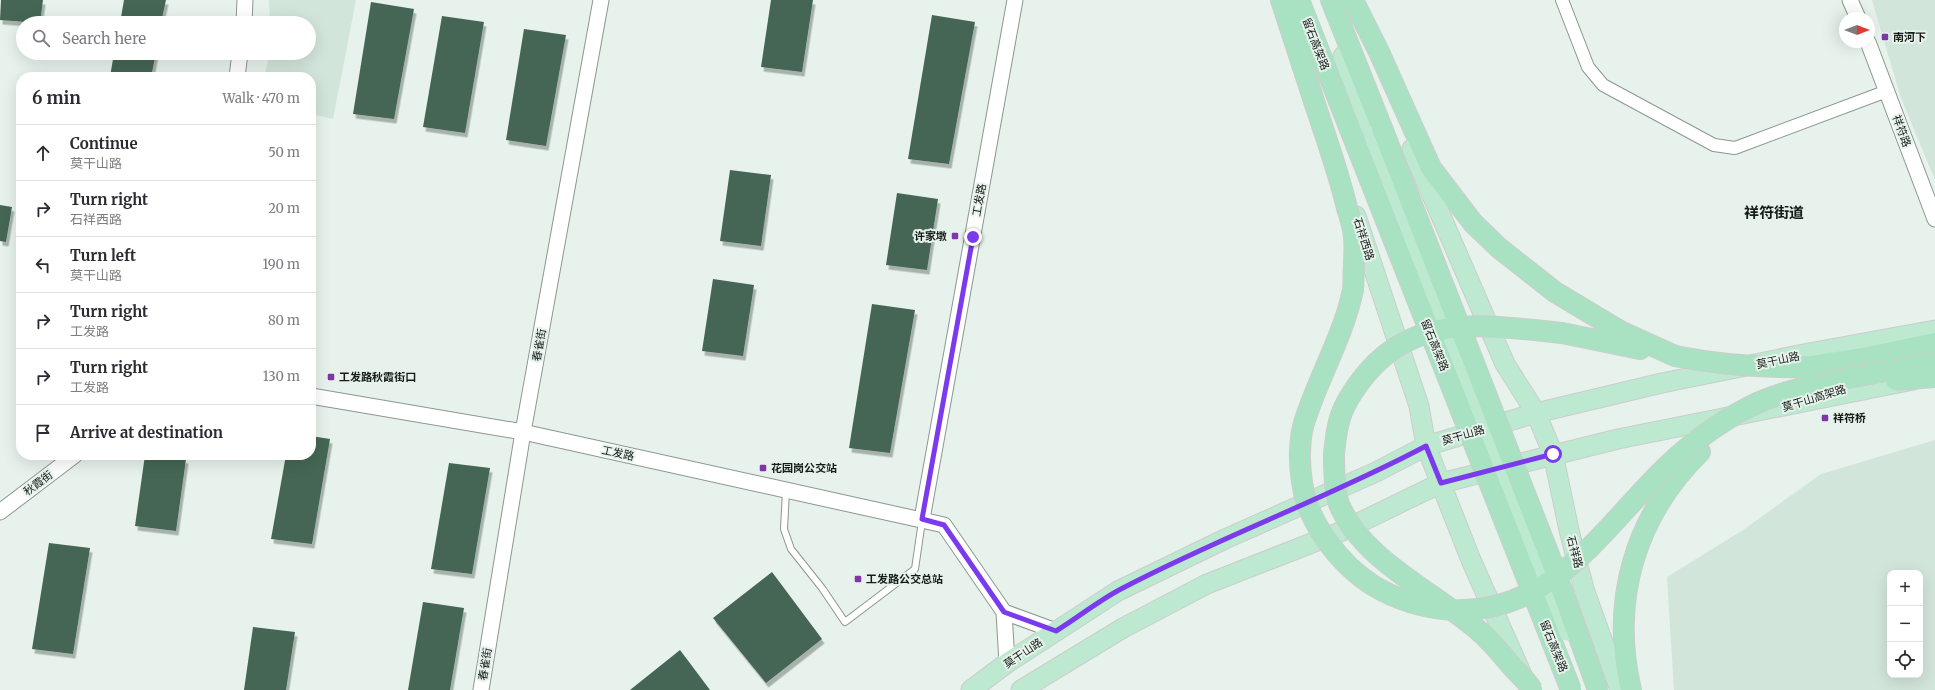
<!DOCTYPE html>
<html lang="en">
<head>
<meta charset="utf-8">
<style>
  body { margin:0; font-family:Merriweather,"Noto Sans SC",serif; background:#f2f2f3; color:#2b2b33 }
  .controls { position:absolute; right:12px; bottom:12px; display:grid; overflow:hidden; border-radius:8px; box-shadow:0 4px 16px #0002 }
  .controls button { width:36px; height:36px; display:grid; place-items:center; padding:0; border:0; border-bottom:1px solid #e1e1e2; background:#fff; color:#2b2b33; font:20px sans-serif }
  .compass { position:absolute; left:1839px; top:12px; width:36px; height:36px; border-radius:50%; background:#fff; box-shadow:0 4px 16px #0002; rotate:90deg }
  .stop { position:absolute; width:12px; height:12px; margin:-9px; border:3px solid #7c3aed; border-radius:50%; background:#fff }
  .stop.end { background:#7c3aed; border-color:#fff; box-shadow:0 1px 4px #0008 }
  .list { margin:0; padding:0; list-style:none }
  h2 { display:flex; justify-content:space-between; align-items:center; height:52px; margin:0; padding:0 16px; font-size:17px }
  h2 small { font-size:13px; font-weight:400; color:#7c7c81 }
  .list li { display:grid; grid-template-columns:26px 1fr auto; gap:12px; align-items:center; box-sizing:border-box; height:56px; padding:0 16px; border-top:1px solid #e1e1e2 }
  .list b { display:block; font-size:15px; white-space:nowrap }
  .list p { margin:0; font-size:13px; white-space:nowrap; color:#7c7c81 }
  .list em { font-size:13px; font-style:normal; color:#7c7c81 }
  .icon { flex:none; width:22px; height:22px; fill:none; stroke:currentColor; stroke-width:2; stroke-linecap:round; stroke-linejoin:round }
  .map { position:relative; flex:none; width:1935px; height:690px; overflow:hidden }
  .search { position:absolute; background:#fff; box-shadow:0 4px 16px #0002; left:16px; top:16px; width:300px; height:44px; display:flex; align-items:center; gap:10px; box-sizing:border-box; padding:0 14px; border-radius:22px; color:#7c7c81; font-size:15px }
  .panel { position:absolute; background:#fff; box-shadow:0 4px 16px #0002; left:16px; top:72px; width:300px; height:388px; border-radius:16px }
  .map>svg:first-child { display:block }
  .built { fill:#d2e5da; fill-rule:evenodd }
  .building { fill:#446654; filter:url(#shadow) }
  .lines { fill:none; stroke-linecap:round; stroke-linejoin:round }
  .service-casing { stroke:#8c9790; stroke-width:8 }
  .minor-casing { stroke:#8c9790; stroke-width:14 }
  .tertiary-casing { stroke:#8c9790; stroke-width:17 }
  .primary-casing { stroke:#cccdcc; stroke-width:21 }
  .trunk-casing { stroke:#cccdcc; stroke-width:22 }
  .service { stroke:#fff; stroke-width:6 }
  .minor { stroke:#fff; stroke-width:12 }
  .tertiary { stroke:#fff; stroke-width:15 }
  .primary { stroke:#bee9d1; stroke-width:19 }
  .trunk { stroke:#a8e2c2; stroke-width:20 }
  .primary-bridge-casing { stroke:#cccdcc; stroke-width:21; stroke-linecap:butt }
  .trunk-bridge-casing { stroke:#cccdcc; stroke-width:22; stroke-linecap:butt }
  .primary-bridge { stroke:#bee9d1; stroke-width:19 }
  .trunk-bridge { stroke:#a8e2c2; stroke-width:20 }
  .route { stroke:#7c3aed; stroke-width:5 }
  .poi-dot { fill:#7e36a9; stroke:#e6f2eb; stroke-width:1.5 }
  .labels { text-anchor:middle; stroke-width:4; stroke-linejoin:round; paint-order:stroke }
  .poi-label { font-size:11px; font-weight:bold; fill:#171c19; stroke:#e6f2eb; text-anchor:start }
  .street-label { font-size:11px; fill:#171c19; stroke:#e6f2eb }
  .district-label { font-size:15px; font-weight:bold; fill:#171c19; stroke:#e6f2eb }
</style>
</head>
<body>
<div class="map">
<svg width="1935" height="690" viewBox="0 0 1935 690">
  <defs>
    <filter id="shadow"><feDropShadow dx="2.5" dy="4.5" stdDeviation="0" flood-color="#0004"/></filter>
  </defs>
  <rect width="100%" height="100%" fill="#e6f2eb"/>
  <!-- built -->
  <path class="built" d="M269,0H356L333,119L311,114V77H264L270,53H309V23H270Z
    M1872,0H1935V180L1901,98Z
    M1935,440V690H1674L1667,577L1743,530L1821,474ZM1890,573H1920V675H1890Z"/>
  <!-- building -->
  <path class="building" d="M1,0H43L40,23L0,20Z
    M124,0H166L161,23H120Z
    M771,0H813L802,72L761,67Z
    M371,2L414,9L394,119L353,114Z
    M932,15L975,22L949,164L908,159Z
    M442,16L484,22L465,133L423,127Z
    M524,29L566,35L546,146L506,140Z
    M114,53H156L151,77H110Z
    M730,170L771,175L761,246L720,241Z
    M897,193L938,199L927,270L886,265Z
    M0,205L12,207L6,242L0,241Z
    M713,279L754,285L743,356L702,351Z
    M872,304L915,310L890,453L849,448Z
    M311,436L330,439L312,544L271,539L286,455H311Z
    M145,455L186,459L176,531L135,526Z
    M449,463L490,468L472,574L431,569Z
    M49,543L90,548L73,654L32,649Z
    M772,572L822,639L766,683L713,618Z
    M423,602L464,608L450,690H408Z
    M253,627L295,632L286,690H244Z
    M680,650L710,690H630Z"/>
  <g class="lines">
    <defs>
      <path id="service" d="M786,491L784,529L791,549L822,588L845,622L915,569L922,521"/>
      <path id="minor" d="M1562,0L1588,67L1603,85L1714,145L1735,148L1887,91"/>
      <path id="tertiary" d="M1850,0L1858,18
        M244,23L245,0
        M1868,42L1935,219
        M237,77L240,53
        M311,396L523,432L944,525L1004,612L1007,663
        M0,512L75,455
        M922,519L1015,0
        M1004,612L1056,631
        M481,690L523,432L601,0"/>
      <path id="primary" d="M1343,56L1374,136
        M1412,149L1505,364L1536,413L1553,454L1569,530L1584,589L1620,690
        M1356,216L1419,406L1426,446L1471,560L1522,675
        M971,690L1007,663L1118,591L1225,539L1376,472L1426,446L1536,413L1662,383L1809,353L1935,330
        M1021,690L1123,628L1207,584L1340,532L1441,483L1618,439L1913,380"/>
      <path id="trunk" d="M1281,0L1312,95
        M1299,0L1353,137
        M1331,0L1382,128
        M1353,0L1379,52L1431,168L1473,223L1499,248L1555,292L1620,331L1675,356
        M1562,333L1640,349
        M1806,367L1863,358L1935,343
        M1631,690C1610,600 1635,516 1700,452"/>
    </defs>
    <!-- service casing -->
    <use href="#service" class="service-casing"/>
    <!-- minor casing -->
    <use href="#minor" class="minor-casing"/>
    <!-- tertiary casing -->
    <use href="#tertiary" class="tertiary-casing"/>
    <!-- primary casing -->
    <use href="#primary" class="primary-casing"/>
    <!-- trunk casing -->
    <use href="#trunk" class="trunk-casing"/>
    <!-- service -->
    <use href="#service" class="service"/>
    <!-- minor -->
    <use href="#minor" class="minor"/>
    <!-- tertiary -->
    <use href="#tertiary" class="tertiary"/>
    <!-- primary -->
    <use href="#primary" class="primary"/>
    <!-- trunk -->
    <use href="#trunk" class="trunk"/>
    <defs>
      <path id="primary-bridge" d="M1374,136L1567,631"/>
      <path id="trunk-bridge" d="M1312,95C1324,132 1338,170 1347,208C1350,217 1353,227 1354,237C1355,246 1354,257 1354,266C1353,274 1354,282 1353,290C1343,337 1318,378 1304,423C1299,440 1299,464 1302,482C1307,522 1340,565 1374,586C1399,601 1423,608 1452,610C1548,614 1597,537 1657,476C1684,448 1716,424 1751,406C1781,391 1815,385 1848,378C1877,373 1906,367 1935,362
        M1382,128L1553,565L1598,690
        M1353,137L1571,690
        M1675,356C1721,365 1759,368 1806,367
        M1896,380L1935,377
        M1532,690C1528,682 1520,675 1514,669C1503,656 1491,641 1478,630C1434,592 1362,560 1339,504C1334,491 1334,468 1334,454C1337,422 1340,409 1359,383C1411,311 1485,325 1562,333"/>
    </defs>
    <!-- primary-bridge casing -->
    <use href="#primary-bridge" class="primary-bridge-casing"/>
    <!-- trunk-bridge casing -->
    <use href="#trunk-bridge" class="trunk-bridge-casing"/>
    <!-- primary-bridge -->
    <use href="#primary-bridge" class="primary-bridge"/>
    <!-- trunk-bridge -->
    <use href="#trunk-bridge" class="trunk-bridge"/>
  </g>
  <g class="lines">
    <!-- route -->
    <path class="route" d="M973,237L922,519L944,525L1004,612L1056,631C1077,618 1097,602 1119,590C1219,537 1326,499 1426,446L1441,483L1553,454"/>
  </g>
  <!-- markers -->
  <g class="poi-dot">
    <rect x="1881" y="33" width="8" height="8" rx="2"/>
    <rect x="951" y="232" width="8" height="8" rx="2"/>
    <rect x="327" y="373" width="8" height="8" rx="2"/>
    <rect x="1821" y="414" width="8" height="8" rx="2"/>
    <rect x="759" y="464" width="8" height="8" rx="2"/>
    <rect x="854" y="575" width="8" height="8" rx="2"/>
  </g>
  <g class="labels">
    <!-- poi labels -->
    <g class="poi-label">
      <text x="1893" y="41">南河下</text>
      <text x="947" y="240" text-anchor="end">许家墩</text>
      <text x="339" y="381">工发路秋霞街口</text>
      <text x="1833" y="422">祥符桥</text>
      <text x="771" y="472">花园岗公交站</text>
      <text x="866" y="583">工发路公交总站</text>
    </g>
    <!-- street labels -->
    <g class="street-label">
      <text transform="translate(1316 44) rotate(69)" y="4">留石高架路</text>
      <text transform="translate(1902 131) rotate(70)" y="4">祥符路</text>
      <text transform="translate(979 200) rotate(-80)" y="4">工发路</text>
      <text transform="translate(1364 239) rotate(72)" y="4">石祥西路</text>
      <text transform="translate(539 345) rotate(-80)" y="4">春雀街</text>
      <text transform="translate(1435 345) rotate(68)" y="4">留石高架路</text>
      <text transform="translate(1778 360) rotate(-12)" y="4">莫干山路</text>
      <text transform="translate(1814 398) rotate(-17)" y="4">莫干山高架路</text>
      <text transform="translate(1463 435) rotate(-16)" y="4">莫干山路</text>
      <text transform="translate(618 453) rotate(12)" y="4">工发路</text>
      <text transform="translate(38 483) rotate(-37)" y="4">秋霞街</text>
      <text transform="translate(1575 552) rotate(75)" y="4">石祥路</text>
      <text transform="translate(1554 646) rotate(68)" y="4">留石高架路</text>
      <text transform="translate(1023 653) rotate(-34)" y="4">莫干山路</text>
      <text transform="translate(485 664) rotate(-81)" y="4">春雀街</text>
    </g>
    <!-- district labels -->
    <g class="district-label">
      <text x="1774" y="218">祥符街道</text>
    </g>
  </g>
</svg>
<div class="controls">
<button>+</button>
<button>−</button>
<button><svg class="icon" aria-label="locate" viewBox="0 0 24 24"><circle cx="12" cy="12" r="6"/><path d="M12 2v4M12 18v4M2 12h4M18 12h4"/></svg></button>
</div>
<svg class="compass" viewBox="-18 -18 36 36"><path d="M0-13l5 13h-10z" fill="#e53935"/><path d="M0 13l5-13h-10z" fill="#7c7c81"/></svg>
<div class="stop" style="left:1553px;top:454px"></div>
<div class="stop end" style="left:973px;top:237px"></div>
<div class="search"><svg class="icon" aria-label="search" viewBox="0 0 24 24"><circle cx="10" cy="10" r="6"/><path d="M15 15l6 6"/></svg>Search here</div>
<section class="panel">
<h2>6 min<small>Walk · 470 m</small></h2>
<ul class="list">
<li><svg class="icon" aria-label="ahead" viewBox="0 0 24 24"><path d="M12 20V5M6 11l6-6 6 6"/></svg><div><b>Continue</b><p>莫干山路</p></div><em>50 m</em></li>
<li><svg class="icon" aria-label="right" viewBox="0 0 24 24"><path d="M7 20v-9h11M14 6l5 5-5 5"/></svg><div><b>Turn right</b><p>石祥西路</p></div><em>20 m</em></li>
<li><svg class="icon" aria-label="left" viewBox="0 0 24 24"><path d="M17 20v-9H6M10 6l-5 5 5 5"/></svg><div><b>Turn left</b><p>莫干山路</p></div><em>190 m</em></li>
<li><svg class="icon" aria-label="right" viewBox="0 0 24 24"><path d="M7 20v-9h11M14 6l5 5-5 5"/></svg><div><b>Turn right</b><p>工发路</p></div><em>80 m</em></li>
<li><svg class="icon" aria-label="right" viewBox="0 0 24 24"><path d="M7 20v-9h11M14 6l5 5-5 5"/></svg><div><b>Turn right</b><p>工发路</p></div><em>130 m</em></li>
<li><svg class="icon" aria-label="arrive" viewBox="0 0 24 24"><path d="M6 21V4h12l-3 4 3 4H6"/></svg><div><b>Arrive at destination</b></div></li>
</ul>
</section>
</div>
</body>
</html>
